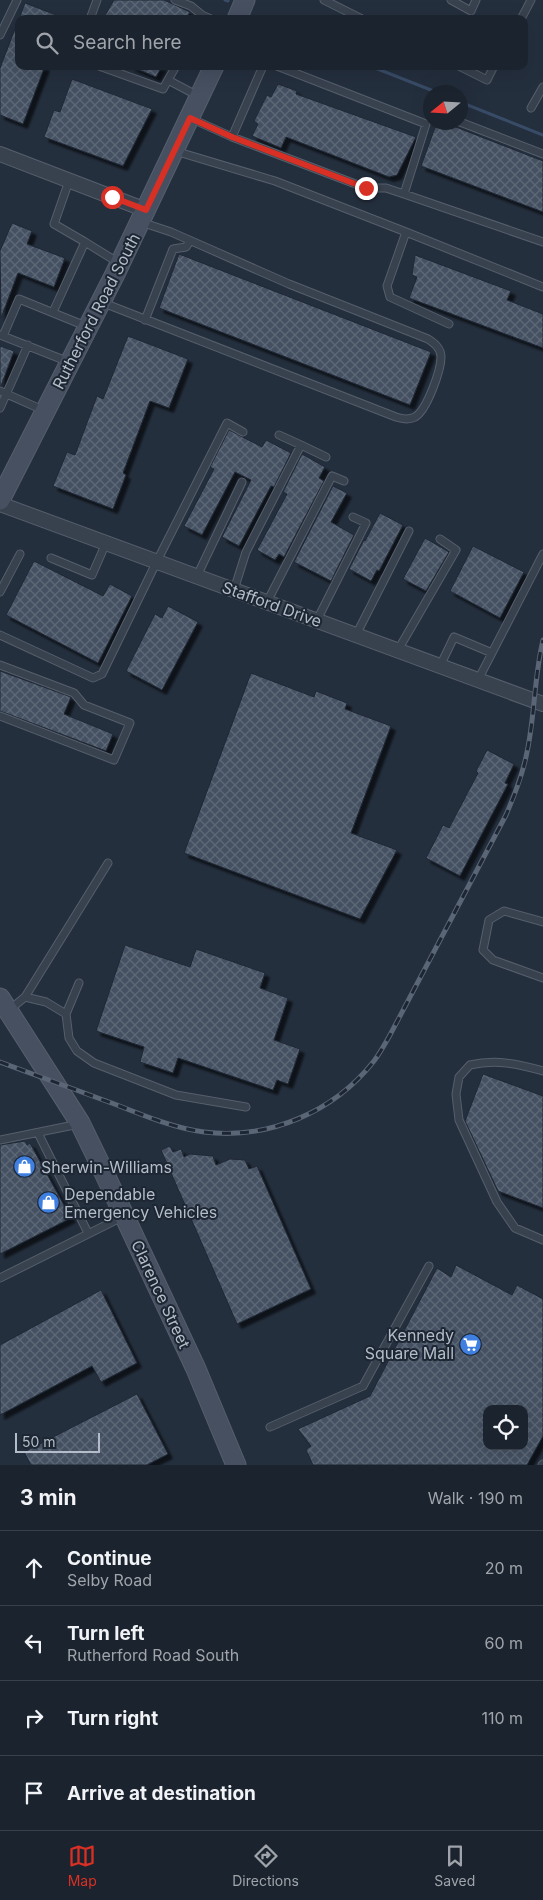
<!DOCTYPE html>
<html lang="en">
<head>
<meta charset="utf-8">
<style>
  body { margin:0; font-family:Inter,sans-serif; background:#282f3a; color:#f1f3f6 }
  .controls { position:absolute; right:15px; bottom:15px; display:grid; overflow:hidden; border-radius:10px; box-shadow:0 5px 20px #0002 }
  .controls button { width:45px; height:45px; display:grid; place-items:center; padding:0; border:0; border-bottom:1px solid #39404a; background:#1b232e; color:#f1f3f6; font:25px sans-serif }
  .compass { position:absolute; left:423px; top:85px; width:45px; height:45px; border-radius:50%; background:#1b232e; box-shadow:0 5px 20px #0002; rotate:252deg }
  .scale { position:absolute; left:15px; bottom:12px; width:85px; box-sizing:border-box; padding-left:5px; border:2px solid #b4bcc9; border-top:0; font-size:14px; line-height:18px; white-space:nowrap; color:#b4bcc9; -webkit-text-stroke:4px #1d2633; paint-order:stroke }
  .stop { position:absolute; width:15px; height:15px; margin:-11px; border:4px solid #d93025; border-radius:50%; background:#fff }
  .stop.end { background:#d93025; border-color:#fff; box-shadow:0 1px 5px #0008 }
  .list { margin:0; padding:0; list-style:none }
  h2 { display:flex; justify-content:space-between; align-items:center; height:65px; margin:0; padding:0 20px; font-size:21px }
  h2 small { font-size:16px; font-weight:400; color:#a0a4aa }
  .list li { display:grid; grid-template-columns:32px 1fr auto; gap:15px; align-items:center; box-sizing:border-box; height:75px; padding:0 20px; border-top:1px solid #39404a }
  .list b { display:block; font-size:19px; white-space:nowrap }
  .list p { margin:0; font-size:16px; white-space:nowrap; color:#a0a4aa }
  .list em { font-size:16px; font-style:normal; color:#a0a4aa }
  .icon { flex:none; width:28px; height:28px; fill:none; stroke:currentColor; stroke-width:2; stroke-linecap:round; stroke-linejoin:round }
  .map { position:relative; flex:none; width:543px; height:1465px; overflow:hidden }
  .search { position:absolute; background:#1b232e; box-shadow:0 5px 20px #0002; left:15px; right:15px; top:15px; height:55px; display:flex; align-items:center; gap:12px; box-sizing:border-box; padding:0 18px; border-radius:10px; color:#a0a4aa; font-size:19px }
  .sheet { height:365px; background:#1b232e }
  nav { display:flex; justify-content:space-around; align-items:center; box-sizing:border-box; height:70px; border-top:1px solid #39404a; background:#1b232e; font-size:14px; color:#a0a4aa }
  nav a { display:grid; justify-items:center; gap:2px }
  nav .on { color:#d93025 }
  .map>svg:first-child { display:block }
  .lines { fill:none; stroke-linecap:round; stroke-linejoin:round }
  .stream { stroke:#394c67; stroke-width:3 }
  .building { fill:url(#building-cross-hatch); stroke:#1f2835; fill-rule:evenodd; filter:url(#shadow) }
  .lane-casing { stroke:#565f6c; stroke-width:9 }
  .street-casing { stroke:#565f6c; stroke-width:16 }
  .secondary-casing { stroke:#565f6c; stroke-width:21 }
  .lane { stroke:#38414e; stroke-width:7 }
  .street { stroke:#38414e; stroke-width:14 }
  .secondary { stroke:#465061; stroke-width:19 }
  .rail-casing { stroke:#5a6575; stroke-width:5 }
  .rail { stroke:#1d2633; stroke-width:3; stroke-dasharray:9; stroke-linecap:butt }
  .route { stroke:#d93025; stroke-width:6 }
  .labels { text-anchor:middle; stroke-width:4; stroke-linejoin:round; paint-order:stroke }
  .street-label { font-size:16px; fill:#b4bcc9; stroke:#1d2633 }
  .poi-label { font-size:16px; fill:#b4bcc9; stroke:#1d2633; text-anchor:start }
</style>
</head>
<body>
<div class="map">
<svg width="543" height="1465" viewBox="0 0 543 1465">
  <defs>
    <pattern id="building-cross-hatch" width="8" height="8" patternUnits="userSpaceOnUse" patternTransform="scale(1.25)"><rect width="8" height="8" fill="#455162"/><path d="M0 0l8 8M0 8l8-8" fill="none" stroke="#5d6877"/></pattern>
    <filter id="shadow"><feDropShadow dx="4.5" dy="4.5" stdDeviation="1" flood-color="#0009"/></filter>
  </defs>
  <rect width="100%" height="100%" fill="#242f3e"/>
  <g class="lines">
    <!-- stream -->
    <path class="stream" d="M225,0L228,1
      M370,66L436,92
      M460,102L543,135"/>
  </g>
  <!-- building -->
  <path class="building" d="M114,0H164L190,12L186,19H103Z
    M25,3L64,18V19H19Z
    M18,21L19,66H45L23,124L0,115V68Z
    M130,66H162L156,77Z
    M72,79L152,109L123,166L44,137L54,110L60,112Z
    M278,84L297,91L296,94L416,137L397,175L389,177L286,137L281,148L252,136L258,124L254,121L267,95L271,97Z
    M437,122H443L543,161V212L421,166Z
    M12,223L32,231L27,244L65,258L54,287L18,273L1,318L0,251Z
    M179,254L431,352L410,405L159,308Z
    M415,255L511,291L507,300L543,314V348L409,298L417,277L412,275Z
    M128,336L188,359L169,408L150,401L123,473L126,475L113,509L53,486L67,452L75,455L97,396L103,399Z
    M0,346L14,351L1,386H0Z
    M229,430L262,447L266,440L291,453L274,487L271,486L239,546L222,537L251,480L235,472L202,535L184,526L214,469L210,467Z
    M302,454L325,467L319,478L324,481L284,557L279,554L275,560L257,550L287,494L283,492Z
    M333,486L347,493L331,522L354,535L331,581L294,562Z
    M380,513L403,525L379,571L377,570L371,581L349,569L364,540L365,541Z
    M425,538L449,552L426,591L403,579Z
    M473,546L524,572L500,618L450,591Z
    M34,561L103,596L110,584L132,596L98,663L6,615Z
    M168,606L198,622L162,690L126,671L155,614L162,618Z
    M0,671L71,697L64,714L113,734L106,751L0,711Z
    M251,673L314,697L316,691L347,703L345,709L391,726L351,833L397,850L360,919L184,853Z
    M487,750L514,764L505,783L508,784L460,876L426,858L443,825L449,828L478,773L476,771Z
    M125,945L190,967L196,949L265,973L260,988L288,998L274,1040L300,1049L288,1084L277,1080L273,1090L178,1058L173,1073L140,1062L144,1047L96,1031Z
    M483,1074L543,1096V1208L498,1191L465,1121Z
    M25,1141L27,1145L30,1143L71,1218L0,1254V1145Z
    M170,1146L173,1152L181,1149L184,1157L190,1154L213,1156L216,1165L230,1159L245,1160L249,1169L257,1166L311,1289L237,1324L161,1150Z
    M456,1265L512,1295L517,1285L543,1299V1436L527,1465H313L306,1450L311,1446L298,1429L370,1396L437,1268L451,1277ZM487,1409H524V1446H487Z
    M101,1290L137,1363L101,1382L92,1366L0,1415V1345Z
    M137,1394L168,1454L147,1465H31L24,1452Z"/>
  <g class="lines">
    <defs>
      <path id="lane" d="M175,0L191,6L202,15L200,19
        M324,0L362,19
        M451,0L471,11L476,0
        M202,15L211,19
        M90,19L97,0
        M521,19L531,0
        M0,35L17,0
        M99,66L163,89L168,80
        M176,66L168,80L200,97
        M459,66L487,80L494,66
        M531,108L543,87
        M190,118L232,137L263,66
        M460,122L543,154
        M232,137L366,188H386L404,194L426,124L277,66
        M175,151L275,181L406,232L387,286L390,297L449,324
        M69,181L54,224L85,242
        M404,194L543,242
        M406,232L543,287
        M101,302L396,417C402,419 409,420 415,417C427,410 441,370 441,357C441,348 434,343 428,339L289,284L171,232L141,222
        M53,312L85,242L119,263
        M145,320L173,249L186,247L190,241
        M0,335L69,362
        M3,336L19,299L88,327
        M0,391L45,411
        M0,408L28,345
        M279,435L301,445
        M51,558L92,575L106,543
        M197,576L242,482
        M234,590L246,552L301,445L326,457
        M0,592L20,554
        M267,602L332,476L344,481
        M317,620L366,523L353,517
        M0,635L93,678L102,674L157,561L227,423L243,432
        M356,635L409,531
        M398,650L456,550L440,539
        M0,665L74,693L84,705L130,723L114,760L0,716
        M440,666L454,637L492,653
        M478,680L543,554
        M543,922L504,911L489,920L483,950L493,960L543,978
        M25,997L108,863
        M8,1011L25,997L46,1002L66,1014L69,1038L77,1051L94,1063L176,1095L246,1107
        M66,1014L79,983
        M543,1071C518,1064 496,1059 470,1065L459,1077L456,1094L459,1120L497,1202L515,1228L543,1240
        M38,1133L88,1233
        M0,1140L79,1124
        M0,1278L124,1216
        M270,1427L363,1386L429,1266
        M542,1465L543,1464"/>
      <path id="street" d="M0,154L146,210
        M0,504L543,704"/>
      <path id="secondary" d="M237,19L245,0
        M0,500L115,274L214,66
        M0,998L80,1123L100,1164L196,1369L236,1465"/>
    </defs>
    <!-- lane casing -->
    <use href="#lane" class="lane-casing"/>
    <!-- street casing -->
    <use href="#street" class="street-casing"/>
    <!-- secondary casing -->
    <use href="#secondary" class="secondary-casing"/>
    <!-- lane -->
    <use href="#lane" class="lane"/>
    <!-- street -->
    <use href="#street" class="street"/>
    <!-- secondary -->
    <use href="#secondary" class="secondary"/>
    <defs>
      <path id="rail" d="M0,1062C39,1076 78,1091 117,1105C145,1116 174,1128 204,1132C269,1140 334,1112 374,1061C380,1053 385,1044 390,1035L506,815C515,794 523,774 527,752C535,715 534,677 543,640"/>
    </defs>
    <!-- rail casing -->
    <use href="#rail" class="rail-casing"/>
    <!-- rail -->
    <use href="#rail" class="rail"/>
  </g>
  <g class="lines">
    <!-- route -->
    <path class="route" d="M112,197L146,210L190,118L232,137L366,188"/>
  </g>
  <!-- icons -->
  <defs>
    <symbol id="shop-disc" viewBox="-11 -11 22 22"><circle r="9.5" fill="#3f7fe0" stroke="#1d2633"/><path d="M-5-2.5h2.3a2.7 3.5 0 0 1 5.4 0H5L5.5 6h-11ZM-1.5-2.5h3a1.5 2.3 0 0 0-3 0Z" fill="#fff"/></symbol>
    <symbol id="supermarket-disc" viewBox="-11 -11 22 22"><circle r="9.5" fill="#3f7fe0" stroke="#1d2633"/><path d="M-6-5.5h2.5l.6 2H6L4.5 2H-2.5L-4.4-4H-6ZM-1.5 3.2a1.3 1.3 0 1 0 .1 0ZM3 3.2a1.3 1.3 0 1 0 .1 0Z" fill="#fff"/></symbol>
  </defs>
  <g fill-rule="evenodd">
    <use href="#shop-disc" x="12" y="1154" width="25" height="25"/>
    <use href="#shop-disc" x="36" y="1190" width="25" height="25"/>
    <use href="#supermarket-disc" x="458" y="1332" width="25" height="25"/>
  </g>
  <g class="labels">
    <!-- street labels -->
    <g class="street-label">
      <text transform="translate(96 311) rotate(-63)" y="6">Rutherford Road South</text>
      <text transform="translate(272 604) rotate(20)" y="6">Stafford Drive</text>
      <text transform="translate(161 1294) rotate(65)" y="6">Clarence Street</text>
    </g>
    <!-- poi labels -->
    <g class="poi-label">
      <text x="41" y="1173">Sherwin-Williams</text>
      <text x="64" y="1200">Dependable<tspan x="64" dy="18">Emergency Vehicles</tspan></text>
      <text x="454" y="1341" text-anchor="end">Kennedy<tspan x="454" dy="18">Square Mall</tspan></text>
    </g>
  </g>
</svg>
<div class="controls">
<button><svg class="icon" aria-label="locate" viewBox="0 0 24 24"><circle cx="12" cy="12" r="6"/><path d="M12 2v4M12 18v4M2 12h4M18 12h4"/></svg></button>
</div>
<svg class="compass" viewBox="-18 -18 36 36"><path d="M0-13l5 13h-10z" fill="#e53935"/><path d="M0 13l5-13h-10z" fill="#a0a4aa"/></svg>
<div class="scale">50 m</div>
<div class="stop" style="left:112px;top:197px"></div>
<div class="stop end" style="left:366px;top:188px"></div>
<div class="search"><svg class="icon" aria-label="search" viewBox="0 0 24 24"><circle cx="10" cy="10" r="6"/><path d="M15 15l6 6"/></svg>Search here</div>
</div>
<section class="sheet">
<h2>3 min<small>Walk · 190 m</small></h2>
<ul class="list">
<li><svg class="icon" aria-label="ahead" viewBox="0 0 24 24"><path d="M12 20V5M6 11l6-6 6 6"/></svg><div><b>Continue</b><p>Selby Road</p></div><em>20 m</em></li>
<li><svg class="icon" aria-label="left" viewBox="0 0 24 24"><path d="M17 20v-9H6M10 6l-5 5 5 5"/></svg><div><b>Turn left</b><p>Rutherford Road South</p></div><em>60 m</em></li>
<li><svg class="icon" aria-label="right" viewBox="0 0 24 24"><path d="M7 20v-9h11M14 6l5 5-5 5"/></svg><div><b>Turn right</b></div><em>110 m</em></li>
<li><svg class="icon" aria-label="arrive" viewBox="0 0 24 24"><path d="M6 21V4h12l-3 4 3 4H6"/></svg><div><b>Arrive at destination</b></div></li>
</ul>
</section>
<nav>
<a class="on"><svg class="icon" aria-label="map" viewBox="0 0 24 24"><path d="M3 6l6-2 6 2 6-2v14l-6 2-6-2-6 2zM9 4v14M15 6v14"/></svg>Map</a>
<a><svg class="icon" aria-label="directions" viewBox="0 0 24 24"><path d="M12 3l9 9-9 9-9-9zM9 14v-3h6M13 9l2 2-2 2"/></svg>Directions</a>
<a><svg class="icon" aria-label="saved" viewBox="0 0 24 24"><path d="M7 4h10v16l-5-4-5 4z"/></svg>Saved</a>
</nav>
</body>
</html>
